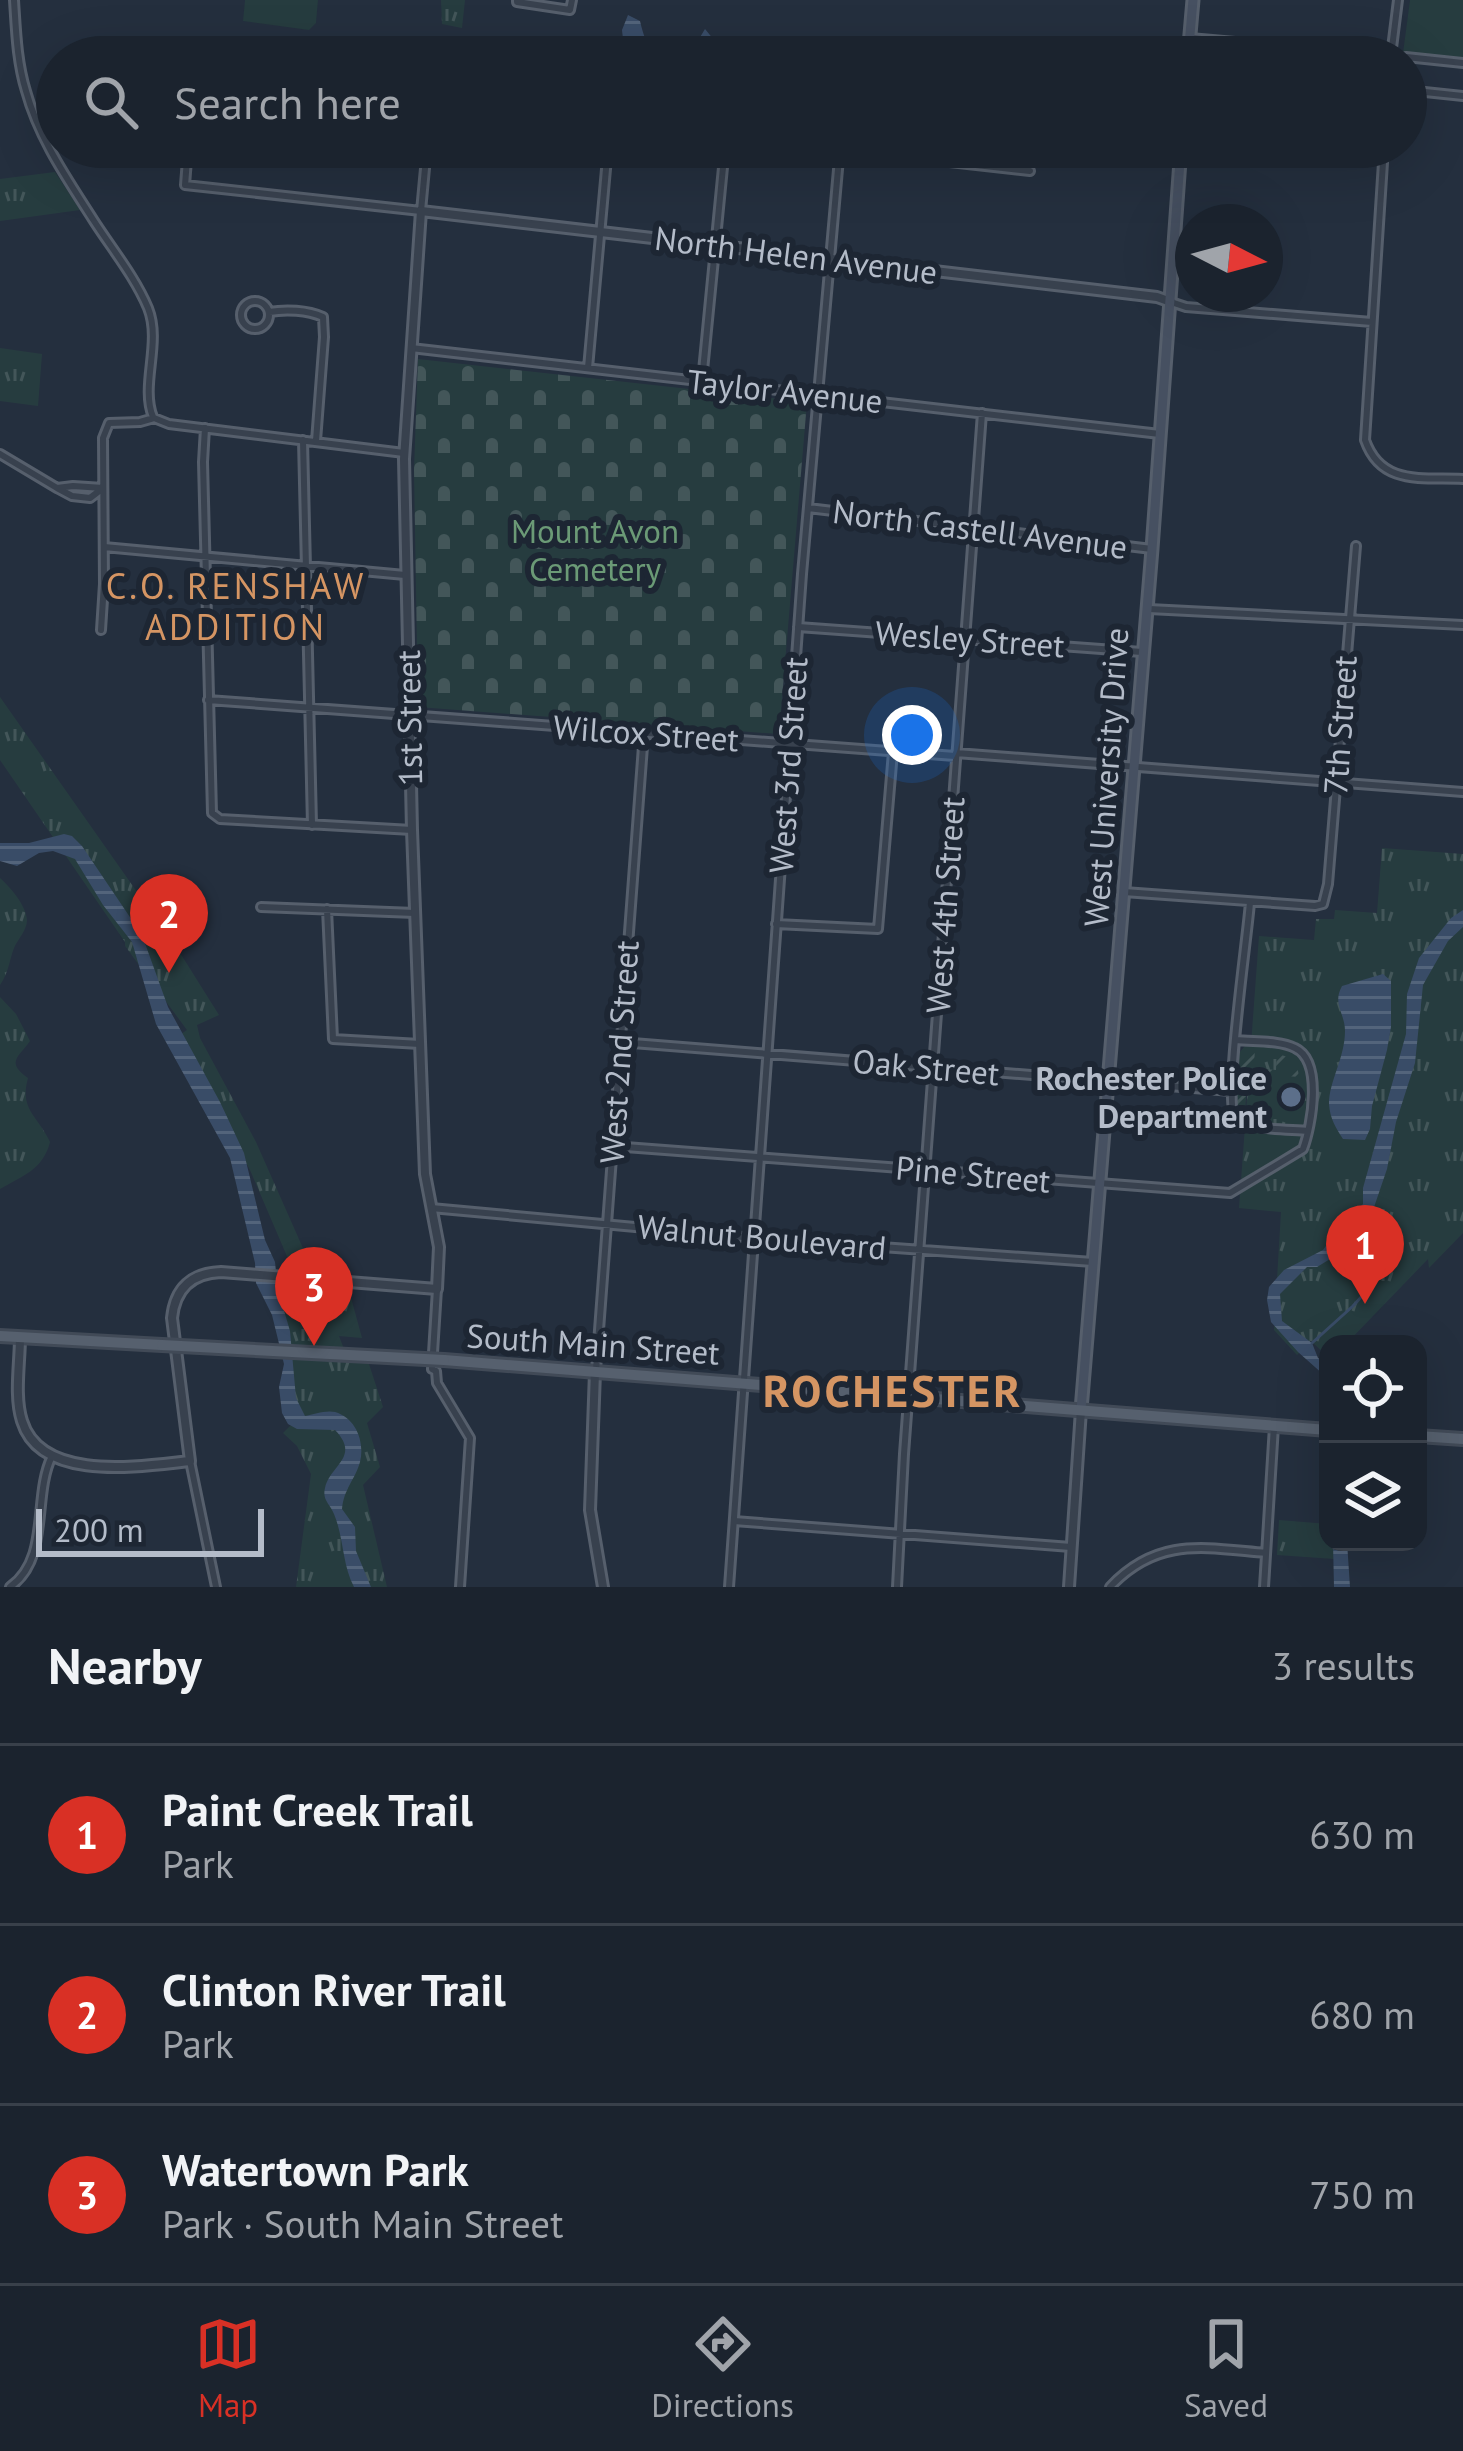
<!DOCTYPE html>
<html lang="en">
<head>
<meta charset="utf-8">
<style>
  body { margin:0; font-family:"PT Sans",sans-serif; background:#242b36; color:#f1f3f6 }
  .controls { position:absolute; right:36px; bottom:36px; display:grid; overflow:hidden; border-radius:24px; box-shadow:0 12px 48px #0002 }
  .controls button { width:108px; height:108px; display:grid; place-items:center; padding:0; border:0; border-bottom:3px solid #39404a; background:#1b232e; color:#f1f3f6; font:60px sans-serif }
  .compass { position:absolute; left:1175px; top:204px; width:108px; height:108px; border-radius:50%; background:#1b232e; box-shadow:0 12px 48px #0002; rotate:96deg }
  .scale { position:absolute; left:36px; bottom:30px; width:228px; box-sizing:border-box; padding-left:12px; border:6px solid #b4bcc9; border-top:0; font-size:33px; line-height:42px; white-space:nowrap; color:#b4bcc9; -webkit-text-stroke:9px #1d2633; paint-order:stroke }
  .you { position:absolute; left:912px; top:735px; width:42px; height:42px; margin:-30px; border:9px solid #fff; border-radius:50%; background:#1a73e8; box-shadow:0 0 0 18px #1a73e833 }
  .badge { display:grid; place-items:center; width:78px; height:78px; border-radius:50%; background:#d93025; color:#fff; font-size:39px; font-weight:700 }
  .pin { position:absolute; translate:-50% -99px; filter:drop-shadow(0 3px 6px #0008) }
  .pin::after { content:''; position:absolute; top:63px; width:42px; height:36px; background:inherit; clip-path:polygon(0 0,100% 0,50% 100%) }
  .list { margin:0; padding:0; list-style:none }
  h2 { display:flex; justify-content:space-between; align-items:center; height:156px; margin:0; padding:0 48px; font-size:51px }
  h2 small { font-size:39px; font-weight:400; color:#a0a4aa }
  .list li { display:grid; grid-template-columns:78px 1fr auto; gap:36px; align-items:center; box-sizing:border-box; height:180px; padding:0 48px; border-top:3px solid #39404a }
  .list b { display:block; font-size:45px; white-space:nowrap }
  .list p { margin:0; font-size:39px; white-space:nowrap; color:#a0a4aa }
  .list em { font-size:39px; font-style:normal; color:#a0a4aa }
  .icon { flex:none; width:66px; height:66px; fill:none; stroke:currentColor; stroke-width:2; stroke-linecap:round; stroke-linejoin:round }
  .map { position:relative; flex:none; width:1463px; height:1587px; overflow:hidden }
  .search { position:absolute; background:#1b232e; box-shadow:0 12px 48px #0002; left:36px; right:36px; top:36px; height:132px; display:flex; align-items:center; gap:30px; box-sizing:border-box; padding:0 42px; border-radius:66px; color:#a0a4aa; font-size:45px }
  .sheet { height:696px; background:#1b232e }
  nav { display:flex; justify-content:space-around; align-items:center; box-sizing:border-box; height:168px; border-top:3px solid #39404a; background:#1b232e; font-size:33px; color:#a0a4aa }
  nav a { display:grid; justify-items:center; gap:6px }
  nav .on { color:#d93025 }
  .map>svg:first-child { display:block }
  .grass { fill:#263c3f }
  .cemetery { fill:url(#cemetery-stones) }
  .park { fill:url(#park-tufts) }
  .garden { fill:url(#garden-furrows) }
  .water { fill:url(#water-rules) }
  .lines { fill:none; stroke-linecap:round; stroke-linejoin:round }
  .stream { stroke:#394c67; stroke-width:3 }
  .minor-casing { stroke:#565f6c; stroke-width:12 }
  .tertiary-casing { stroke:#565f6c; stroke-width:14 }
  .secondary-casing { stroke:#565f6c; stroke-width:15 }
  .primary-casing { stroke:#414a57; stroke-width:16 }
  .minor { stroke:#38414e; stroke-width:6 }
  .tertiary { stroke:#38414e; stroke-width:8 }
  .secondary { stroke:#465061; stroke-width:9 }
  .primary { stroke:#56606e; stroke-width:10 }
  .primary-bridge-casing { stroke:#414a57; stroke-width:16; stroke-linecap:butt }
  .primary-bridge { stroke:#56606e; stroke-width:10 }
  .service-dot { fill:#5c6f8a; stroke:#1d2633; stroke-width:4.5 }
  .labels { text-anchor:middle; stroke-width:12; stroke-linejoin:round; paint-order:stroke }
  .street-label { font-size:33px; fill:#b4bcc9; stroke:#1d2633 }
  .park-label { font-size:33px; fill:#6b9a76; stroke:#1d2633 }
  .poi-label { font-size:33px; font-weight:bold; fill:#b4bcc9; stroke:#1d2633; text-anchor:end }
  .neighbourhood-label { font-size:36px; letter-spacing:3px; fill:#d59563; stroke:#1d2633 }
  .district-label { font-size:45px; font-weight:bold; letter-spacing:3px; fill:#d59563; stroke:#1d2633 }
</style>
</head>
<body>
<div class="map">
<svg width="1463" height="1587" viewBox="0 0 1463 1587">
  <defs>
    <pattern id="cemetery-stones" width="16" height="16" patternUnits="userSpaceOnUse" patternTransform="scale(3)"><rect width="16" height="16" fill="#263c3f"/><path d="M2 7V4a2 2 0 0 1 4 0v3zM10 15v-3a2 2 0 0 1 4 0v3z" fill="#435659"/></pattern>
    <pattern id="park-tufts" width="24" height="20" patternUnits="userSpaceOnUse" patternTransform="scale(3)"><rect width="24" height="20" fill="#263c3f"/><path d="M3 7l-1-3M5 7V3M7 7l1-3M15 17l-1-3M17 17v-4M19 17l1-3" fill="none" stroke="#435659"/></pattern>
    <pattern id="garden-furrows" width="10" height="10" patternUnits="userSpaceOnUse" patternTransform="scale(3)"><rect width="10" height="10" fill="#263c3f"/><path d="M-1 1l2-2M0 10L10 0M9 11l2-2" fill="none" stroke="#435659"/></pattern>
    <pattern id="water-rules" width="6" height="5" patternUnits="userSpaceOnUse" patternTransform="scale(3)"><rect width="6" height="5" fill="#394c67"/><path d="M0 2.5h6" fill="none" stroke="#53647b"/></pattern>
  </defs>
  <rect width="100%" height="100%" fill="#242f3e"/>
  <!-- grass -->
  <path class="grass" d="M245,0H318L316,23L309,30L243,21Z
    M1410,0H1463V58L1403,53Z"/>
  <!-- cemetery -->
  <path class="cemetery" d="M418,359L807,402L779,734L418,707L414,470Z"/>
  <!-- park -->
  <path class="park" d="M441,0H465L462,28L442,24Z
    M55,172L80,210L0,221V179Z
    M0,348L42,354L38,406L0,401Z
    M0,697L182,956L219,1015L197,1025L200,1038L256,1142L302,1246L305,1252L334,1263L337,1272L292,1268L250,1170L178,1036L187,1030L125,946V942L0,760Z
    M1382,848L1463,854V1233L1429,1268L1428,1259L1346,1344H1328V1357L1311,1341L1297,1355L1274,1330L1281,1212L1239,1208L1259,936L1314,940L1316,919H1334L1335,910L1377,913Z
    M0,878C10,887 26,905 27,920C27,930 18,939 14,948C9,961 9,972 0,985Z
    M0,997L16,1014L30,1041C19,1057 5,1062 28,1078C19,1110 38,1116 50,1142C43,1170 22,1176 0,1189Z
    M266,1284L297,1287L299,1290L350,1294L362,1338L339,1336L347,1357L367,1358L383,1407L367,1423L380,1467L363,1485L387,1587H296L311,1474L297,1446L283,1433L293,1423L296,1406Z
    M1279,1520L1328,1524V1542H1333L1335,1559L1277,1555Z"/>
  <!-- garden -->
  <path class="garden" d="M1245,1046L1255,1047L1254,1068L1276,1070L1277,1054C1290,1056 1298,1063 1299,1077L1248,1073L1245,1111L1260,1113L1259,1123L1244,1120L1235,1109L1239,1053Z"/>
  <!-- water -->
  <path class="water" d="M628,15L640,21C647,50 651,52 679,56L696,44L705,29L714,40V57H625L622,30Z
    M64,834L72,836L82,846L142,935L168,1007L220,1102L244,1153L265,1240L275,1262L278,1290L290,1331L296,1398L305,1416C314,1414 326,1410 335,1412C356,1418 365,1442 360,1462C355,1480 344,1488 342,1509L355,1527L356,1551L371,1587H354C342,1564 344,1538 334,1514C330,1504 322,1500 325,1488C330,1465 361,1457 335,1430L297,1429L288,1424L282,1413L279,1387L284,1364L272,1315L256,1283L255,1263L230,1158L156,1024L132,942L103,905L75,859L53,851L39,853L17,866L0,861V843H29Z
    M1463,910V927L1448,941L1423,985L1415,1063L1396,1122L1387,1169L1372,1213L1352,1241L1341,1247L1335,1256L1317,1267H1307L1280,1294L1282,1321L1312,1343L1318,1358L1328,1364V1384L1324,1375L1298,1352L1271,1322L1267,1300L1269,1287L1284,1270L1323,1250L1336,1232L1363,1204V1188L1406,1034L1407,994L1419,958L1451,918Z
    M1383,974L1391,981V1027L1387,1050L1372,1106L1370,1129L1365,1140L1343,1139C1336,1128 1330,1119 1329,1104C1329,1081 1345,1058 1345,1031C1345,1013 1332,1004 1342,986Z
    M1333,1542H1347L1350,1587H1334Z"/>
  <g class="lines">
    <!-- stream -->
    <path class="stream" d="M1312,1343L1353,1306L1373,1284"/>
    <defs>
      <path id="minor" d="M14,0C16,31 17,62 26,91C39,139 68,180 94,221C112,249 135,277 148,308C162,343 140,385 153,417
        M517,0V2L570,10L572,0
        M1190,38L1401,57
        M1391,56L1398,0
        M436,57L437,52
        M1406,57L1463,63
        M1406,90L1463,96
        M188,147L185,185L421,211L427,147
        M816,147L1030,171
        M1384,147L1365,440C1381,486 1422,477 1463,479
        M241 315a14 14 0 1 1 28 0a14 14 0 1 1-28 0Z
        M1171,302L1186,307L1372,322
        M269,312C286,309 307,310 323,317L324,337L316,441
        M411,348L1160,434
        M588,368L608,147
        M702,381L725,147
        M205,428L203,462L212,813L220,819L412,830
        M303,440L312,825
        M0,454L57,488
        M73,486L103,488L90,498L72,496L57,488Z
        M808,508L1152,549
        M104,547L405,575
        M1149,609L1463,625
        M798,627L1142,652
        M101,630L104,584L103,438L109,423L140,422L154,418L169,424L404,453
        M208,700L955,756
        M956,753L1463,792
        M1124,892L1315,906L1323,904L1328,884L1356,546
        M1250,902C1248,933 1223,1102 1235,1117C1246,1131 1291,1129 1308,1131
        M261,907L415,913
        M327,909L333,1039L420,1044
        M776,924L878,929L893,752
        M620,1042L1231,1091
        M612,1146L1230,1193L1303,1149C1312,1125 1323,1061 1295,1048C1279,1040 1254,1042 1236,1040
        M431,1208L754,1238L1093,1262
        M437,1289L432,1369L436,1371L437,1383L470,1438L460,1587
        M596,1370L644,733
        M190,1461L216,1587
        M734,1521L1071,1547
        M10,1587C51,1558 32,1497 52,1456
        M729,1587L802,574L840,147
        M897,1587L904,1454L982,413
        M1110,1587C1158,1536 1205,1548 1266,1553
        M1264,1587L1274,1426"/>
      <path id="tertiary" d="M20,1337C20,1363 14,1396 22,1421C41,1483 141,1466 190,1461L172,1318C175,1288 192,1273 221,1272L437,1289L439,1247L425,1174L412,830L404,459L421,211L1157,297L1171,302
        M595,1372L590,1510L603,1587
        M1069,1587L1081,1410"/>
      <path id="secondary" d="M1188,57L1193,0
        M1081,1410L1152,549L1181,147"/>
      <path id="primary" d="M0,1336L162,1345
        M444,1360L1328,1430
        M1418,1436L1463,1439"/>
    </defs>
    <!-- minor casing -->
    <use href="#minor" class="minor-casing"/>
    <!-- tertiary casing -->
    <use href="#tertiary" class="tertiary-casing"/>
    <!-- secondary casing -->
    <use href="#secondary" class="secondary-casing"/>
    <!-- primary casing -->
    <use href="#primary" class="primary-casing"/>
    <!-- minor -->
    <use href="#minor" class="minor"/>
    <!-- tertiary -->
    <use href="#tertiary" class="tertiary"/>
    <!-- secondary -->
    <use href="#secondary" class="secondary"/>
    <!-- primary -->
    <use href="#primary" class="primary"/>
    <defs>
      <path id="primary-bridge" d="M162,1345L444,1360"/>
    </defs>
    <!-- primary-bridge casing -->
    <use href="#primary-bridge" class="primary-bridge-casing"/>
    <!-- primary-bridge -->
    <use href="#primary-bridge" class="primary-bridge"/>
  </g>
  <!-- markers -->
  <circle class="service-dot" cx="1291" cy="1097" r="12"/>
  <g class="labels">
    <!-- street labels -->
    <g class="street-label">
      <text transform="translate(796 255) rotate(7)" y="12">North Helen Avenue</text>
      <text transform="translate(785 391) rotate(6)" y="12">Taylor Avenue</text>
      <text transform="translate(980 529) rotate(7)" y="12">North Castell Avenue</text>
      <text transform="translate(970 639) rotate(4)" y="12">Wesley Street</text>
      <text transform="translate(409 718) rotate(-91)" y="12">1st Street</text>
      <text transform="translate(1340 725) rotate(-86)" y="12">7th Street</text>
      <text transform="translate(646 733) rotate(4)" y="12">Wilcox Street</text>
      <text transform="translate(788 765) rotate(-86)" y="12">West 3rd Street</text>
      <text transform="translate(1106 777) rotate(-86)" y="12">West University Drive</text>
      <text transform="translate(945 905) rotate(-86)" y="12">West 4th Street</text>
      <text transform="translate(619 1052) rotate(-86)" y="12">West 2nd Street</text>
      <text transform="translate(926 1067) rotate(5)" y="12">Oak Street</text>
      <text transform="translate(973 1174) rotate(5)" y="12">Pine Street</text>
      <text transform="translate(762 1237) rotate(5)" y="12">Walnut Boulevard</text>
      <text transform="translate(593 1344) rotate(4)" y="12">South Main Street</text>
    </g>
    <!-- park labels -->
    <g class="park-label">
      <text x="595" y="543">Mount Avon<tspan x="595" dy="38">Cemetery</tspan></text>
    </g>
    <!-- poi labels -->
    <g class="poi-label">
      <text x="1267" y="1090">Rochester Police<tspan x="1267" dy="38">Department</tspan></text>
    </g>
    <!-- neighbourhood labels -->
    <g class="neighbourhood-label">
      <text x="236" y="599">C.O. RENSHAW<tspan x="236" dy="41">ADDITION</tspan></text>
    </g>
    <!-- district labels -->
    <g class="district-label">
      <text x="893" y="1407">ROCHESTER</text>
    </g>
  </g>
</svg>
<div class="controls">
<button><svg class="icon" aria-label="locate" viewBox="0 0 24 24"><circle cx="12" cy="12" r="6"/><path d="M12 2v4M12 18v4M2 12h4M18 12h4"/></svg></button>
<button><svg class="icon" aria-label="layers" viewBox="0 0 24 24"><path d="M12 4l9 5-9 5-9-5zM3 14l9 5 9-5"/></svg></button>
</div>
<svg class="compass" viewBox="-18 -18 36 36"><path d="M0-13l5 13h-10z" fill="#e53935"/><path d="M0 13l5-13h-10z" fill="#a0a4aa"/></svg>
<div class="scale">200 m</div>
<div class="you"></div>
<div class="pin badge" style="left:1365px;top:1304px">1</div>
<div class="pin badge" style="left:169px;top:973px">2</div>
<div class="pin badge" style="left:314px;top:1346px">3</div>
<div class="search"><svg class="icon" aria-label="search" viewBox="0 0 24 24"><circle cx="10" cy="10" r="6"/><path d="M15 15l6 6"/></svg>Search here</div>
</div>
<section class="sheet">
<h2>Nearby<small>3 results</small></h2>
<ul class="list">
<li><span class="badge">1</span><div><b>Paint Creek Trail</b><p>Park</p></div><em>630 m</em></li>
<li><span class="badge">2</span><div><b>Clinton River Trail</b><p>Park</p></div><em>680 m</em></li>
<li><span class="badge">3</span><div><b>Watertown Park</b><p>Park · South Main Street</p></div><em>750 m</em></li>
</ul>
</section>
<nav>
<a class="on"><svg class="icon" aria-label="map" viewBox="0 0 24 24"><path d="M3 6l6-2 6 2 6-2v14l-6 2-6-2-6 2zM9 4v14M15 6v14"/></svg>Map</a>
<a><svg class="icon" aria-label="directions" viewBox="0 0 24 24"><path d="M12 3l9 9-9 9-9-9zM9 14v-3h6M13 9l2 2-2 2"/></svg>Directions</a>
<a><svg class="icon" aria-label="saved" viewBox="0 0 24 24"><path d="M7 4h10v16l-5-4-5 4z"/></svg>Saved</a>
</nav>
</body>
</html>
